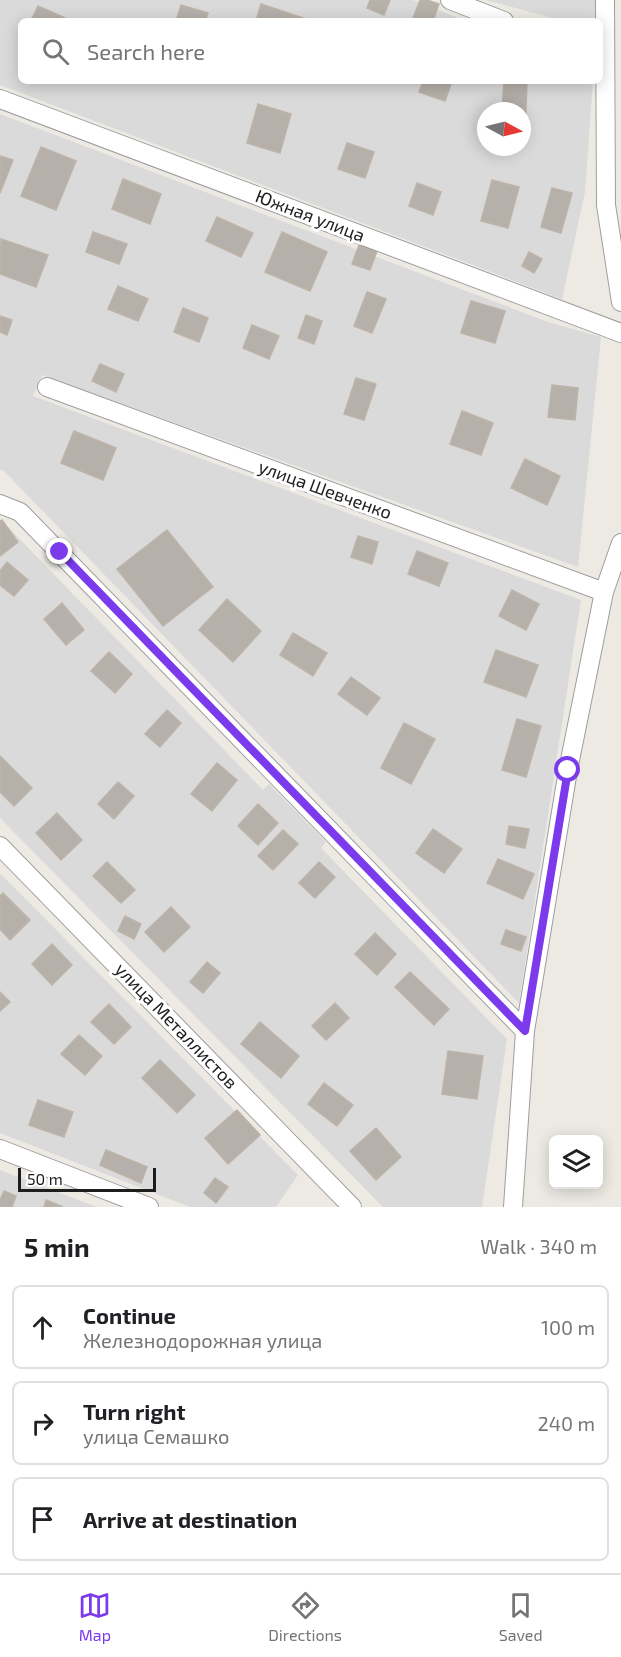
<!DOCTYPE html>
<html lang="en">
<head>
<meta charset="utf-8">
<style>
  body { margin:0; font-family:"Exo 2",sans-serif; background:#f6f6f6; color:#202124 }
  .controls { position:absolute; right:18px; bottom:18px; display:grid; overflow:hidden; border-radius:9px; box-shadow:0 3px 15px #0003 }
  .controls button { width:54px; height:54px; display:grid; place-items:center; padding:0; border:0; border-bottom:2px solid #e0e0e0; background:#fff; color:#202124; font:30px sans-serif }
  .compass { position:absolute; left:477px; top:102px; width:54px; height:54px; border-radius:50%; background:#fff; box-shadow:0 3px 15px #0003; rotate:97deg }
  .scale { position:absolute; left:18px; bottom:15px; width:138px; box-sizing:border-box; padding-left:6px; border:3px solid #1d1d1d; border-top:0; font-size:16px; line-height:21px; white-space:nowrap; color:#1d1d1d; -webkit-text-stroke:4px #fff; paint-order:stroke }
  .stop { position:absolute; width:18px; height:18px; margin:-14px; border:4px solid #7c3aed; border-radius:50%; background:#fff }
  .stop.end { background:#7c3aed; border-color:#fff; box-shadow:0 2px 6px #0008 }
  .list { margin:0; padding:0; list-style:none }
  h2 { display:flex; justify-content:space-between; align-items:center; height:78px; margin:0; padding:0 24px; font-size:26px }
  h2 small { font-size:20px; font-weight:400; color:#757577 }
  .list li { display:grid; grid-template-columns:39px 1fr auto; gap:18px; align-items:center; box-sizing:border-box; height:84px; margin:0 12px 12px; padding:0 12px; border:2px solid #e0e0e0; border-radius:9px }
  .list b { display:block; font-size:22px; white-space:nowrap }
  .list p { margin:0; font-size:20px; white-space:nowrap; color:#757577 }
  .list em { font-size:20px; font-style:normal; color:#757577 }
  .icon { flex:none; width:33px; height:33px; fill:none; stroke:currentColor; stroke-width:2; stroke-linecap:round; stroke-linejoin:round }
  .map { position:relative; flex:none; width:621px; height:1207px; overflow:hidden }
  .search { position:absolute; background:#fff; box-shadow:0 3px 15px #0003; left:18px; right:18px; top:18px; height:66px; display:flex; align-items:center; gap:15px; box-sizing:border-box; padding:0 21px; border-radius:9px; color:#757577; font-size:22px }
  .sheet { height:366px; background:#fff }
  nav { display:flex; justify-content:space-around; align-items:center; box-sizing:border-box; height:84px; border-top:2px solid #e0e0e0; background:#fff; font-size:16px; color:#757577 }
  nav a { display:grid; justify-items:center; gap:3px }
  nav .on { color:#7c3aed }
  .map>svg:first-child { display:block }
  .residential { fill:#dbdada; fill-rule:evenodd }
  .building { fill:#b6b0aa; stroke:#bdb3a8; stroke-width:1.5 }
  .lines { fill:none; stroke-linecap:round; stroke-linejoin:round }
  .street-casing { stroke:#9e9e9e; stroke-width:20 }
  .street { stroke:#fff; stroke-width:18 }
  .route { stroke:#7c3aed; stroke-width:8 }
  .labels { text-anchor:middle; stroke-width:6; stroke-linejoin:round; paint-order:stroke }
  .street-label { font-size:18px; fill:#1d1d1d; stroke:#fff }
</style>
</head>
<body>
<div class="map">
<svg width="621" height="1207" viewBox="0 0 621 1207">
  <rect width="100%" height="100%" fill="#edeae4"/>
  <!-- residential -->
  <path class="residential" d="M0,0H413L466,21H21V81H593L585,192L562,299L0,85ZM486,111H522V147H486Z
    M486,0H595L596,21H564Z
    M0,114L548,322L601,337L578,567L42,375L33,396L581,600L519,1003L3,470H0Z
    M0,522L9,528L263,790L269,784L326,842L321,848L507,1039L482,1207H383L0,818Z
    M0,873L298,1175L276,1207H190L0,1133Z
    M0,1170L97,1207H0Z"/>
  <!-- building -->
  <path class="building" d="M370,0H390L384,15L367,8Z
    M420,0H427L439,4L433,21H412Z
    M261,4L306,19L305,21H256Z
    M181,5L208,13L205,21H186L177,18Z
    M38,6L65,18L64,21H31Z
    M423,81H452L445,101L419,92Z
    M504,81H527L525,139H522V111H502Z
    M258,104L291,114L280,153L247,143Z
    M347,143L374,152L365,178L338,169Z
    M41,147L76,161L56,210L21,196Z
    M0,156L13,160L0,193Z
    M123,179L161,194L150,224L112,209Z
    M492,180L519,187L508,228L481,221Z
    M417,183L441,192L433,215L409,206Z
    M552,188L572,193L561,233L541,227Z
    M217,217L253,233L241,257L206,241Z
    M93,232L127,244L119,264L86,252Z
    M282,232L327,252L310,291L265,272Z
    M1,239L48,255L36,287L0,274Z
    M359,245L377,251L370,270L352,264Z
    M529,252L542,259L534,273L522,266Z
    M118,286L148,299L138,321L108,309Z
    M367,292L386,299L372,333L354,326Z
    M471,301L505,311L495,343L461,333Z
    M183,308L208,318L199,342L174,332Z
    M306,315L322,321L314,344L298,338Z
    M0,316L12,320L7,335L0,332Z
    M252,325L279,336L269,359L243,348Z
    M100,364L124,374L116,392L92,381Z
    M356,378L376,384L364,420L344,414Z
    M552,385L578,388L575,420L548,417Z
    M462,411L493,423L481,455L450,444Z
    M74,431L116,448L103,480L61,463Z
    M525,459L560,476L547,505L511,488Z
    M2,520L18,542L0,556V521Z
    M167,530L213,587L163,626L117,569Z
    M358,536L378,542L372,564L351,557Z
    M417,551L448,563L439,586L408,574Z
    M7,562L28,580L14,596L0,585V571Z
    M512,590L539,604L526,630L499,616Z
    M227,599L261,631L233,662L199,630Z
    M62,603L84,630L66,645L44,619Z
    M293,633L327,653L313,676L280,655Z
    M496,650L538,665L526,697L484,682Z
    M109,652L132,674L115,693L91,671Z
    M351,677L380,698L367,715L338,694Z
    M167,710L181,723L160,747L145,734Z
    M517,719L541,726L526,777L502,770Z
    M404,723L435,739L411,784L381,768Z
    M0,756L32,788L14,806L0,792Z
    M217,763L237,780L212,811L191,794Z
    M118,782L134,796L114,819L98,804Z
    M258,804L278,823L258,845L238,826Z
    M57,813L82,840L61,860L36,833Z
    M509,826L529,829L525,848L506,844Z
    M433,829L462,849L444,873L416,853Z
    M283,830L298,844L273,870L258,856Z
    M498,859L534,874L523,899L487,883Z
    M107,862L135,890L121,903L93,876Z
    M319,862L335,877L315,898L299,883Z
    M3,893L30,920L10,940L0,929V896Z
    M171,907L190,927L164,952L145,932Z
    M125,916L141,924L134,939L118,931Z
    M506,930L526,937L521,951L501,944Z
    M375,933L396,954L377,975L355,954Z
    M52,944L72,965L52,985L32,964Z
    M207,962L220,973L203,993L190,982Z
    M410,972L449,1009L434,1025L395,987Z
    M0,992L10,1002L0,1011Z
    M335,1003L349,1018L326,1040L312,1026Z
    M109,1004L131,1027L114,1044L91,1022Z
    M260,1022L299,1056L281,1078L241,1044Z
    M79,1035L102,1056L85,1075L61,1054Z
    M448,1051L483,1056L477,1099L442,1094Z
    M160,1060L195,1095L177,1113L142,1078Z
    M324,1083L353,1105L337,1126L308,1104Z
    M38,1100L73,1112L64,1137L29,1125Z
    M237,1110L260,1135L228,1164L205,1138Z
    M376,1128L401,1157L376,1180L350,1151Z
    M106,1150L147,1167L141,1183L100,1165Z
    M215,1178L228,1187L216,1203L204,1193Z
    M4,1191L16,1196L12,1207H0V1200Z
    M46,1200L63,1207H44Z"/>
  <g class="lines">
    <defs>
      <path id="street" d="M450,0L504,21
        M605,0L606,205L621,302
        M0,99L621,333
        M47,387L604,592
        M0,504L20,512L525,1031
        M0,846L352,1207
        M0,1149L149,1207
        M513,1207L525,1031L568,770L604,592L621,543"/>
    </defs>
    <!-- street casing -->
    <use href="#street" class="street-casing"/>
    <!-- street -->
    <use href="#street" class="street"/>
  </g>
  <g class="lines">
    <!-- route -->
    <path class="route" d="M60,552L525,1031L568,770"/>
  </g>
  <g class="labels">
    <!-- street labels -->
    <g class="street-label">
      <text transform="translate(310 216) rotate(21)" y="6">Южная улица</text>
      <text transform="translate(325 490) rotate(20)" y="6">улица Шевченко</text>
      <text transform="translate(176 1026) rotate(46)" y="6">улица Металлистов</text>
    </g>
  </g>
</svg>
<div class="controls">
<button><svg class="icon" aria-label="layers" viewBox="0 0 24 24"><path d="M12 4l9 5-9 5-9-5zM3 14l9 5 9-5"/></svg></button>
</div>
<svg class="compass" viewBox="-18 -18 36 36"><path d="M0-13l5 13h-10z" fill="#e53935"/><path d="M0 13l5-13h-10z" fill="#757577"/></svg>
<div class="scale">50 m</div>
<div class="stop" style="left:568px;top:770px"></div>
<div class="stop end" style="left:60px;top:552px"></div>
<div class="search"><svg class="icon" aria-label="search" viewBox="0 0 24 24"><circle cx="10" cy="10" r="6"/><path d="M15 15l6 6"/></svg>Search here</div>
</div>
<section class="sheet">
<h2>5 min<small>Walk · 340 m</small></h2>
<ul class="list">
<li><svg class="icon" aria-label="ahead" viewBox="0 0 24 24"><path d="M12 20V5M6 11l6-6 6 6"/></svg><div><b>Continue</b><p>Железнодорожная улица</p></div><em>100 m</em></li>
<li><svg class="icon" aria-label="right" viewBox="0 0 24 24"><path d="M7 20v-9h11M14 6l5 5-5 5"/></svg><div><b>Turn right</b><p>улица Семашко</p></div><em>240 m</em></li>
<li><svg class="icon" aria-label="arrive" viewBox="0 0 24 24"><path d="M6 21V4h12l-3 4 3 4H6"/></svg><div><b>Arrive at destination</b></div></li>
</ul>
</section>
<nav>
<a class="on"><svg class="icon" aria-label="map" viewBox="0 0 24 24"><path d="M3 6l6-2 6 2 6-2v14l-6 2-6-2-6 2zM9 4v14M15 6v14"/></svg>Map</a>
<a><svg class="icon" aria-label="directions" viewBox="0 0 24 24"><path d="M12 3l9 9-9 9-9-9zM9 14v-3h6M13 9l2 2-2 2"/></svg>Directions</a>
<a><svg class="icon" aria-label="saved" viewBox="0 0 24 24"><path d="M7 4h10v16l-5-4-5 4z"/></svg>Saved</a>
</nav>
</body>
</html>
